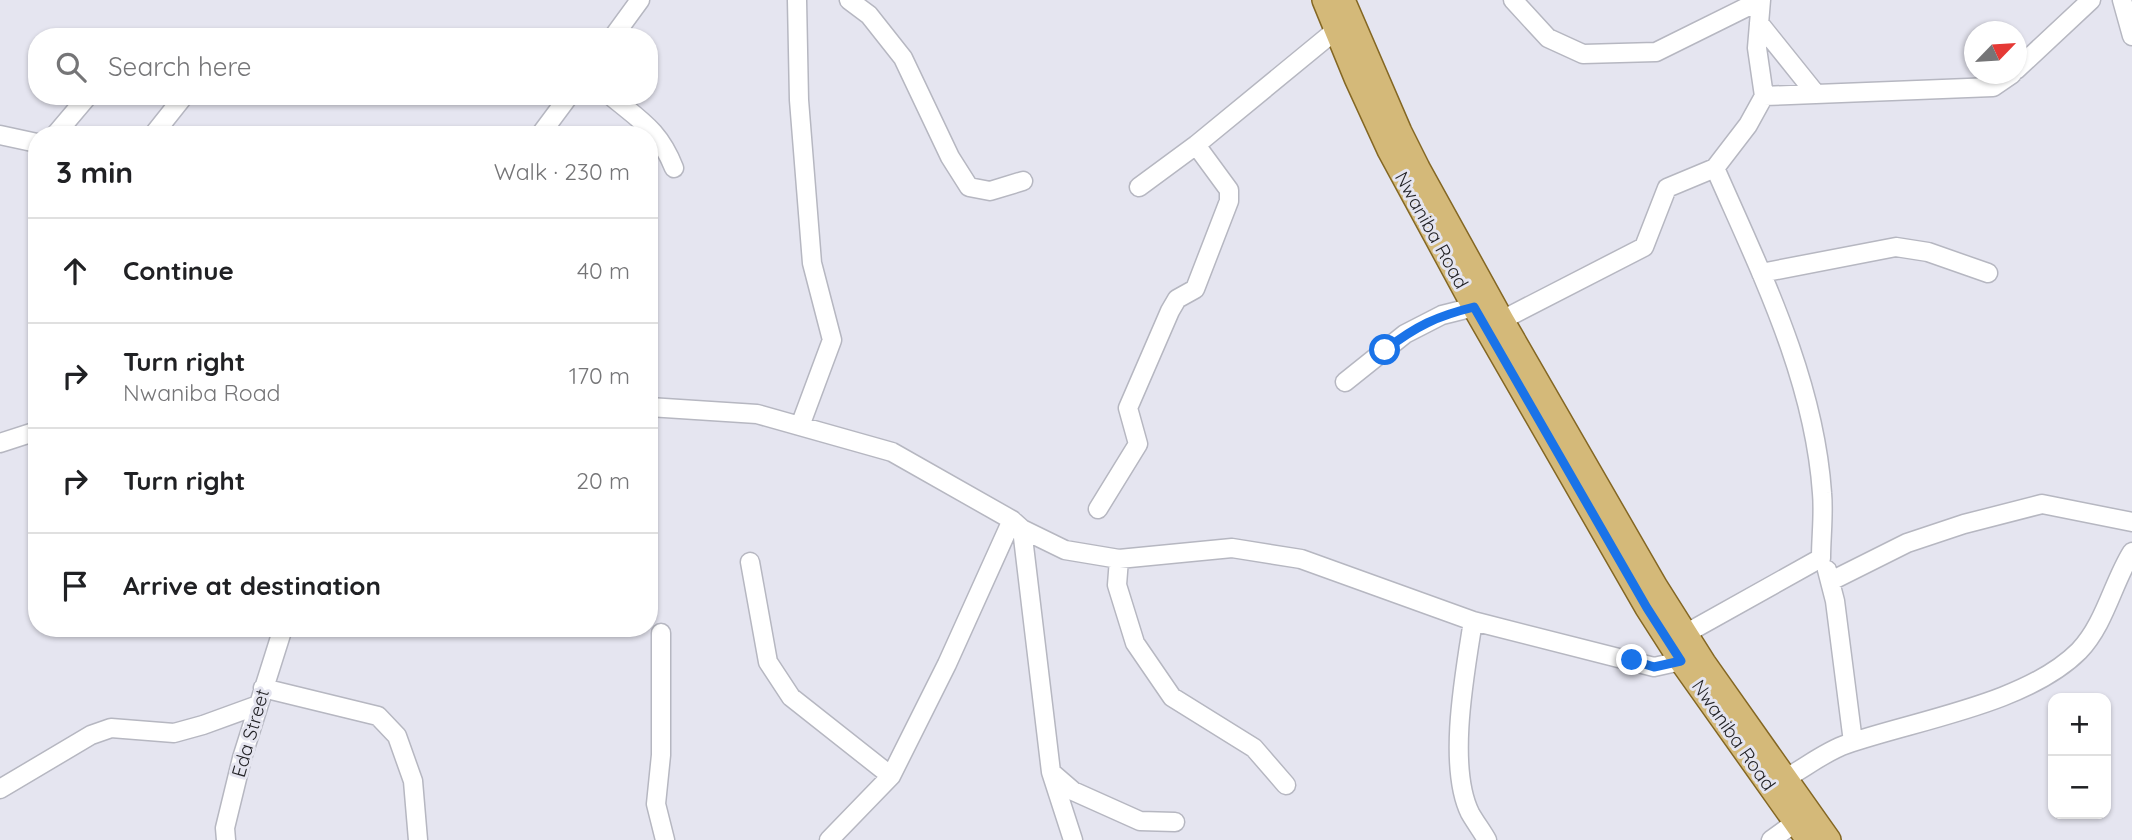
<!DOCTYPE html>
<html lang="en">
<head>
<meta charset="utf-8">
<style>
  body { margin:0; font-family:Quicksand,sans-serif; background:#f6f6f6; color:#202124 }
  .controls { position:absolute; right:21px; bottom:21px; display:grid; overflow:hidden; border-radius:14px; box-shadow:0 2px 5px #0004 }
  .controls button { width:63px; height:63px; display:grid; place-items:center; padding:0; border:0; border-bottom:2px solid #e0e0e0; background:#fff; color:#202124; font:35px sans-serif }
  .compass { position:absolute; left:1964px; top:21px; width:63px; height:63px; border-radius:50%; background:#fff; box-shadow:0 2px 5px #0004; rotate:65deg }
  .stop { position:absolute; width:21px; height:21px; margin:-16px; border:5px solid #1a73e8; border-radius:50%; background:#fff }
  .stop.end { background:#1a73e8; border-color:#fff; box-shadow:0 2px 7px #0008 }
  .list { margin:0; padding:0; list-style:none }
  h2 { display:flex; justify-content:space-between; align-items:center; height:91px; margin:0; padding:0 28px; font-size:30px }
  h2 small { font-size:23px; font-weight:400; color:#757577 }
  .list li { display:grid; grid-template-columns:46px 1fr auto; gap:21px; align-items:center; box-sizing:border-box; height:105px; padding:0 28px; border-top:2px solid #e0e0e0 }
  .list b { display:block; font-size:26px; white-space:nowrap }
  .list p { margin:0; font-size:23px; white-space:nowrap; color:#757577 }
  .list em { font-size:23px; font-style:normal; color:#757577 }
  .icon { flex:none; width:38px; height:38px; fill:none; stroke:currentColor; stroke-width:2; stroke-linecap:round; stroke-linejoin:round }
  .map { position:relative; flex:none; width:2132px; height:840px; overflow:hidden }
  .search { position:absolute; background:#fff; box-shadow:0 2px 5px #0004; left:28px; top:28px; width:630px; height:77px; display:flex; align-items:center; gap:18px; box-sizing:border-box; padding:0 24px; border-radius:28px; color:#757577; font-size:26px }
  .panel { position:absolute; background:#fff; box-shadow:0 2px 5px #0004; left:28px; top:126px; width:630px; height:511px; border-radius:28px }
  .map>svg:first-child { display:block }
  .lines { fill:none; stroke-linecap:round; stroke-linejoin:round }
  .minor-casing { stroke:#b6b7c1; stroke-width:21 }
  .major-casing { stroke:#846723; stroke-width:26 }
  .minor { stroke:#fff; stroke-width:18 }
  .major { stroke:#d4b979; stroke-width:23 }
  .route { stroke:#1a73e8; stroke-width:9 }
  .labels { text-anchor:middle; stroke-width:6; stroke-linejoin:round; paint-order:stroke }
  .street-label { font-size:19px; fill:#242428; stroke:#e5e5f0 }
</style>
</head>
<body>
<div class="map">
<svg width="2132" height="840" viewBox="0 0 2132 840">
  <rect width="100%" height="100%" fill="#e5e5f0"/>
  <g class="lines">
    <defs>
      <path id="minor" d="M797,0L799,100L812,263L832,340L800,426
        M849,0L869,15L903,58L950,157L969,187L990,191L1023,181
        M1513,0L1548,38L1583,54L1656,52L1761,0
        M2122,0L2132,36
        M1759,23L1816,94
        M613,37L640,0
        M2016,70L2091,0
        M611,96C641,121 659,130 674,168
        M1764,96L1993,87L2012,74
        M0,135L37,143
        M55,135L88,96
        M153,135L184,96
        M540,135L569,96
        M1139,187L1196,145L1336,30
        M1761,273L1896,247L1928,252L1988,273
        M1502,320L1644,247L1667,188L1715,168L1748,125L1764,96L1757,48L1761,0
        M1345,382L1405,334L1442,315L1474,307
        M649,407L757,414L892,452L1012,520L1022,529L1065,550L1119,559L1232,548L1301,559L1473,621L1654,667L1681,661
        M0,443L37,431
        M1098,509L1138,444L1128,408L1170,311L1177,299L1195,289L1229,201V190L1196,145
        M1022,529L1051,772L1073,840
        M1119,559L1117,585L1135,643L1172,697L1254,748L1286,785
        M750,562L768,662L791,697L891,776
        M1827,570L1835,601L1853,742
        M1831,581L1907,543L1964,524L2042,504L2132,522
        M1473,621C1465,672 1447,766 1470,813C1475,822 1482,831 1487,840
        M661,633V755L656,804L665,840
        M1676,639L1821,558C1821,537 1824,514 1822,493C1814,378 1761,273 1715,168
        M263,688L378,716L397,736L413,781L418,840
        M1051,772L1073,791L1140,821L1175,822
        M1786,778C1806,767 1826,751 1847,744C1916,720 2026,704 2079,651C2105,624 2113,582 2132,552
        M0,789L91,735L111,728L174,733L203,725L258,705
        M226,840L225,828L242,758L283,628
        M829,840L891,776L947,664L1012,520
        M1771,840L1796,822"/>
      <path id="major" d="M1324,0L1356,78L1389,150L1474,307L1647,608L1681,661L1808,840
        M1343,0L1400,132L1418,168L1502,320L1656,587L1704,663L1829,840"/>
    </defs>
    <!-- minor casing -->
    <use href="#minor" class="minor-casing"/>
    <!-- major casing -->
    <use href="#major" class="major-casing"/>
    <!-- minor -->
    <use href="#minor" class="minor"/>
    <!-- major -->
    <use href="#major" class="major"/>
  </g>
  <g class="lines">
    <!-- route -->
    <path class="route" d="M1385,350C1416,326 1437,316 1474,307L1647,608L1681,661L1654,667L1632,660"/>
  </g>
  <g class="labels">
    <!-- street labels -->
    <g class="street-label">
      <text transform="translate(1432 230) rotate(61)" y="7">Nwaniba Road</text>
      <text transform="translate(250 733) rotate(-74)" y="7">Eda Street</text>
      <text transform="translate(1734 735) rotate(55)" y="7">Nwaniba Road</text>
    </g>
  </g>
</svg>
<div class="controls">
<button>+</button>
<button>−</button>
</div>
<svg class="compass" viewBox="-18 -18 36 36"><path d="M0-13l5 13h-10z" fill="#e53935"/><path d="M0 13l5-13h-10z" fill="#757577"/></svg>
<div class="stop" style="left:1385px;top:350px"></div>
<div class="stop end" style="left:1632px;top:660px"></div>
<div class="search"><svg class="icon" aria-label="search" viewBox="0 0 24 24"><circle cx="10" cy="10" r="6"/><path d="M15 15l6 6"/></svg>Search here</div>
<section class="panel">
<h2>3 min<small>Walk · 230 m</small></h2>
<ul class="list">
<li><svg class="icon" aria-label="ahead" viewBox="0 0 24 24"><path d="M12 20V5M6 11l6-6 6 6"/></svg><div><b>Continue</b></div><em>40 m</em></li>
<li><svg class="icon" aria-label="right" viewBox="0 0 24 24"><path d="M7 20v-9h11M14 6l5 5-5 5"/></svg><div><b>Turn right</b><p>Nwaniba Road</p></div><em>170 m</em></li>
<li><svg class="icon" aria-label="right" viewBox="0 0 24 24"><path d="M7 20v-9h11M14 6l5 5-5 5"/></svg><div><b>Turn right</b></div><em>20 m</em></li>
<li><svg class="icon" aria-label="arrive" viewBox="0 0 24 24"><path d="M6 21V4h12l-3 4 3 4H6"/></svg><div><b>Arrive at destination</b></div></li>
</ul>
</section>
</div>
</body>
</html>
